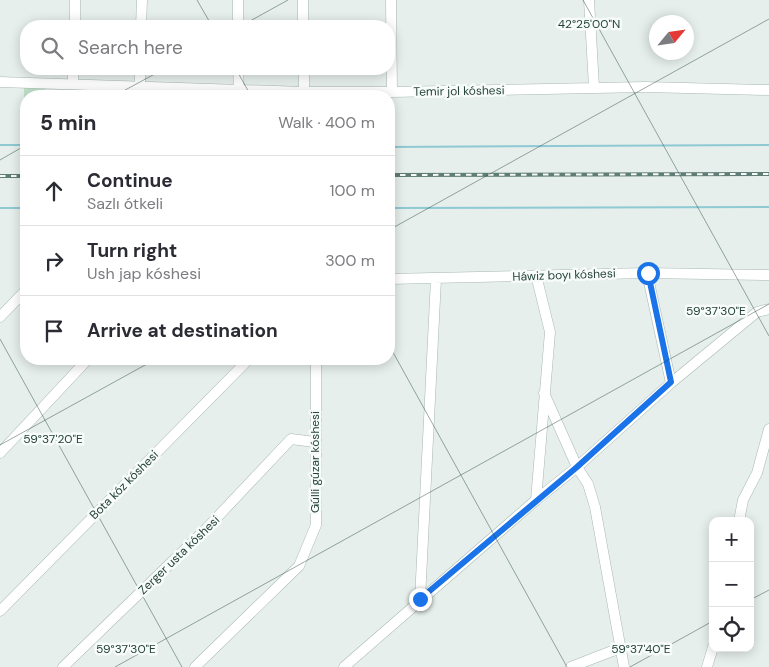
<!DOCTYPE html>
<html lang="en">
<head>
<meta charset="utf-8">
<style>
  body { margin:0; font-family:"DM Sans",sans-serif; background:#f7f7f7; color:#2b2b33 }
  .controls { position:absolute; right:15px; bottom:15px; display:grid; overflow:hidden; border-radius:10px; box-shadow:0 2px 12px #0003 }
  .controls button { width:45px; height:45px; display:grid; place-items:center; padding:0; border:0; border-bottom:1px solid #e1e1e2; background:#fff; color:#2b2b33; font:25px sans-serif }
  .compass { position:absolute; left:649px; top:15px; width:45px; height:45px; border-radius:50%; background:#fff; box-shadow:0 2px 12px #0003; rotate:61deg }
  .stop { position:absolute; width:15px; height:15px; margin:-11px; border:4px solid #1a73e8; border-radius:50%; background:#fff }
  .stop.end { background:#1a73e8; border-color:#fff; box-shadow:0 1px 5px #0008 }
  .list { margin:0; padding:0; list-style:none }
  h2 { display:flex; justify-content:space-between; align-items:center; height:65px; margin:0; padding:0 20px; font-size:21px }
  h2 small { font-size:16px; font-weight:400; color:#7c7c81 }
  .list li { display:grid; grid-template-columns:32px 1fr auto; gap:15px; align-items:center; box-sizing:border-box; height:70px; padding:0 20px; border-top:1px solid #e1e1e2 }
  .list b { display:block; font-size:19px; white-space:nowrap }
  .list p { margin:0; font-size:16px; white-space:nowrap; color:#7c7c81 }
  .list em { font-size:16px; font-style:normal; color:#7c7c81 }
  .icon { flex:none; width:28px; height:28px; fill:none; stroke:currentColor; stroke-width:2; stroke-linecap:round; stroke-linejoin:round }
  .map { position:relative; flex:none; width:769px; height:667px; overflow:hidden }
  .search { position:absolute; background:#fff; box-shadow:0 2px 12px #0003; left:20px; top:20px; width:375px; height:55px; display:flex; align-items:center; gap:12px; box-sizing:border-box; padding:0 18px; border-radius:20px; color:#7c7c81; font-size:19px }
  .panel { position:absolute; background:#fff; box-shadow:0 2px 12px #0003; left:20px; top:90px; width:375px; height:275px; border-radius:20px }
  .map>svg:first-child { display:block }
  .green { fill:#bfe0c8 }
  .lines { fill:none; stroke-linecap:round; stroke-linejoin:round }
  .stream { stroke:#8ec9d4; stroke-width:2 }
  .minor-casing { stroke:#a8b8b2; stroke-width:11 }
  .minor { stroke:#fff; stroke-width:10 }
  .rail-casing { stroke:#5f7d75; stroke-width:4 }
  .rail { stroke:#f7fbf9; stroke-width:2; stroke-dasharray:5.5; stroke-linecap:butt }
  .route { stroke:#1a73e8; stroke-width:6 }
  .ticks { fill:none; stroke:#24423a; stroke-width:1; stroke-opacity:0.45 }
  .labels { text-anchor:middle; stroke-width:5; stroke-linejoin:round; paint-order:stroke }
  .street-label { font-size:12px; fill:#24423a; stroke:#f7fbf9 }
  .ticks-label { font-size:12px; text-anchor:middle; fill:#24423a; stroke:#f7fbf9; stroke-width:5; stroke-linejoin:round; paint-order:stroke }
</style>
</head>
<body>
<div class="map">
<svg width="769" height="667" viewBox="0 0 769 667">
  <rect width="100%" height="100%" fill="#e6efeb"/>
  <!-- green -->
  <path class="green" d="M24,86L45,87L46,96H26V113H24Z"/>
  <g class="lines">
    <!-- stream -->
    <path class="stream" d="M0,145H26
      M389,147L769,145
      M0,208H26
      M389,208L769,207"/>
    <defs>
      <path id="minor" d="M238,0V26
        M303,0V26
        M391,0L392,92
        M589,0L594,87
        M75,26V0
        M141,26L142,0
        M238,69L239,90
        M304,69V92
        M0,82L304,92H392L645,87L769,90
        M73,83V69
        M140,85V69
        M647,273L671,383
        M389,279L647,273L769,275
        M0,317L26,290
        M544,393L577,467L588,484L595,507L624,667
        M0,453L88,359
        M536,500L550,332L536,275
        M739,521L743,500L757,473L769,429
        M420,599L436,279
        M0,611L249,359
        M63,667L207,528L291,439L315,442
        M195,667L299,566L316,525V359
        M344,667L536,500L577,467L671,383L757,312L769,309
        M571,667L620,648
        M707,667L713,647"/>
    </defs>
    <!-- minor casing -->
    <use href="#minor" class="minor-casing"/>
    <!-- minor -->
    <use href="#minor" class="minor"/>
    <defs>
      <path id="rail" d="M389,175L769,174
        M0,176H26"/>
    </defs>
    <!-- rail casing -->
    <use href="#rail" class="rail-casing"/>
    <!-- rail -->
    <use href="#rail" class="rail"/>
  </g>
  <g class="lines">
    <!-- route -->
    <path class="route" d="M420,599L577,467L671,382L648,273"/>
  </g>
  <!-- ticks -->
  <path class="ticks" d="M197,0L212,26M583,0L769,336M241,26L288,0M236,69L251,96M114,96L164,69M0,160L26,145M389,230L769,19M0,339L182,667M389,345L567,667M0,445L156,359M750,600L769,590M115,667L769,304M630,667L713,621"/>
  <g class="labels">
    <!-- street labels -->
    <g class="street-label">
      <text transform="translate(459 91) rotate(-1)" y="4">Temir jol kóshesi</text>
      <text transform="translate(564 275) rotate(-2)" y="4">Háwiz boyı kóshesi</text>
      <text transform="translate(315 462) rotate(-90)" y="4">Gúlli gúzar kóshesi</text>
      <text transform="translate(124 485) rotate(-45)" y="4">Bota kóz kóshesi</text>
      <text transform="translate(179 555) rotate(-44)" y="4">Zerger usta kóshesi</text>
    </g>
  </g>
  <g class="ticks-label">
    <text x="589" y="28">42°25'00"N</text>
    <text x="716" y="315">59°37'30"E</text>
    <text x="53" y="443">59°37'20"E</text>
    <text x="126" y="653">59°37'30"E</text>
    <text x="641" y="653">59°37'40"E</text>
  </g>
</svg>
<div class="controls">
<button>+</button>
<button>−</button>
<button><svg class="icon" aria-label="locate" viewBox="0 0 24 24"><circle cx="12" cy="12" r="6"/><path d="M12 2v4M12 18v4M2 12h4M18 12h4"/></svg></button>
</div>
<svg class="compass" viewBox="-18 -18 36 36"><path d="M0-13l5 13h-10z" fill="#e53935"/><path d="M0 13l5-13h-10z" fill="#7c7c81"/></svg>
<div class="stop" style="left:648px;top:273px"></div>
<div class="stop end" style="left:420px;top:599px"></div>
<div class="search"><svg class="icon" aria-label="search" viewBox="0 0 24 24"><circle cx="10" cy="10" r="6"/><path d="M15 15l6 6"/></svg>Search here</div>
<section class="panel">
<h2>5 min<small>Walk · 400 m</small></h2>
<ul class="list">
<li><svg class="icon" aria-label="ahead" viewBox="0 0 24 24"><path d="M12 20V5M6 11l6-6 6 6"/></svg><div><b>Continue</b><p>Sazlı ótkeli</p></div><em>100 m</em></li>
<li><svg class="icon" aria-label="right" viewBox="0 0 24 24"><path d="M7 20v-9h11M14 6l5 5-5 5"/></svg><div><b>Turn right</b><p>Ush jap kóshesi</p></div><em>300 m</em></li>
<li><svg class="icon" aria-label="arrive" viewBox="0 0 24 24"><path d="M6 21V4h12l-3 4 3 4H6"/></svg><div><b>Arrive at destination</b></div></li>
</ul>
</section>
</div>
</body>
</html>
